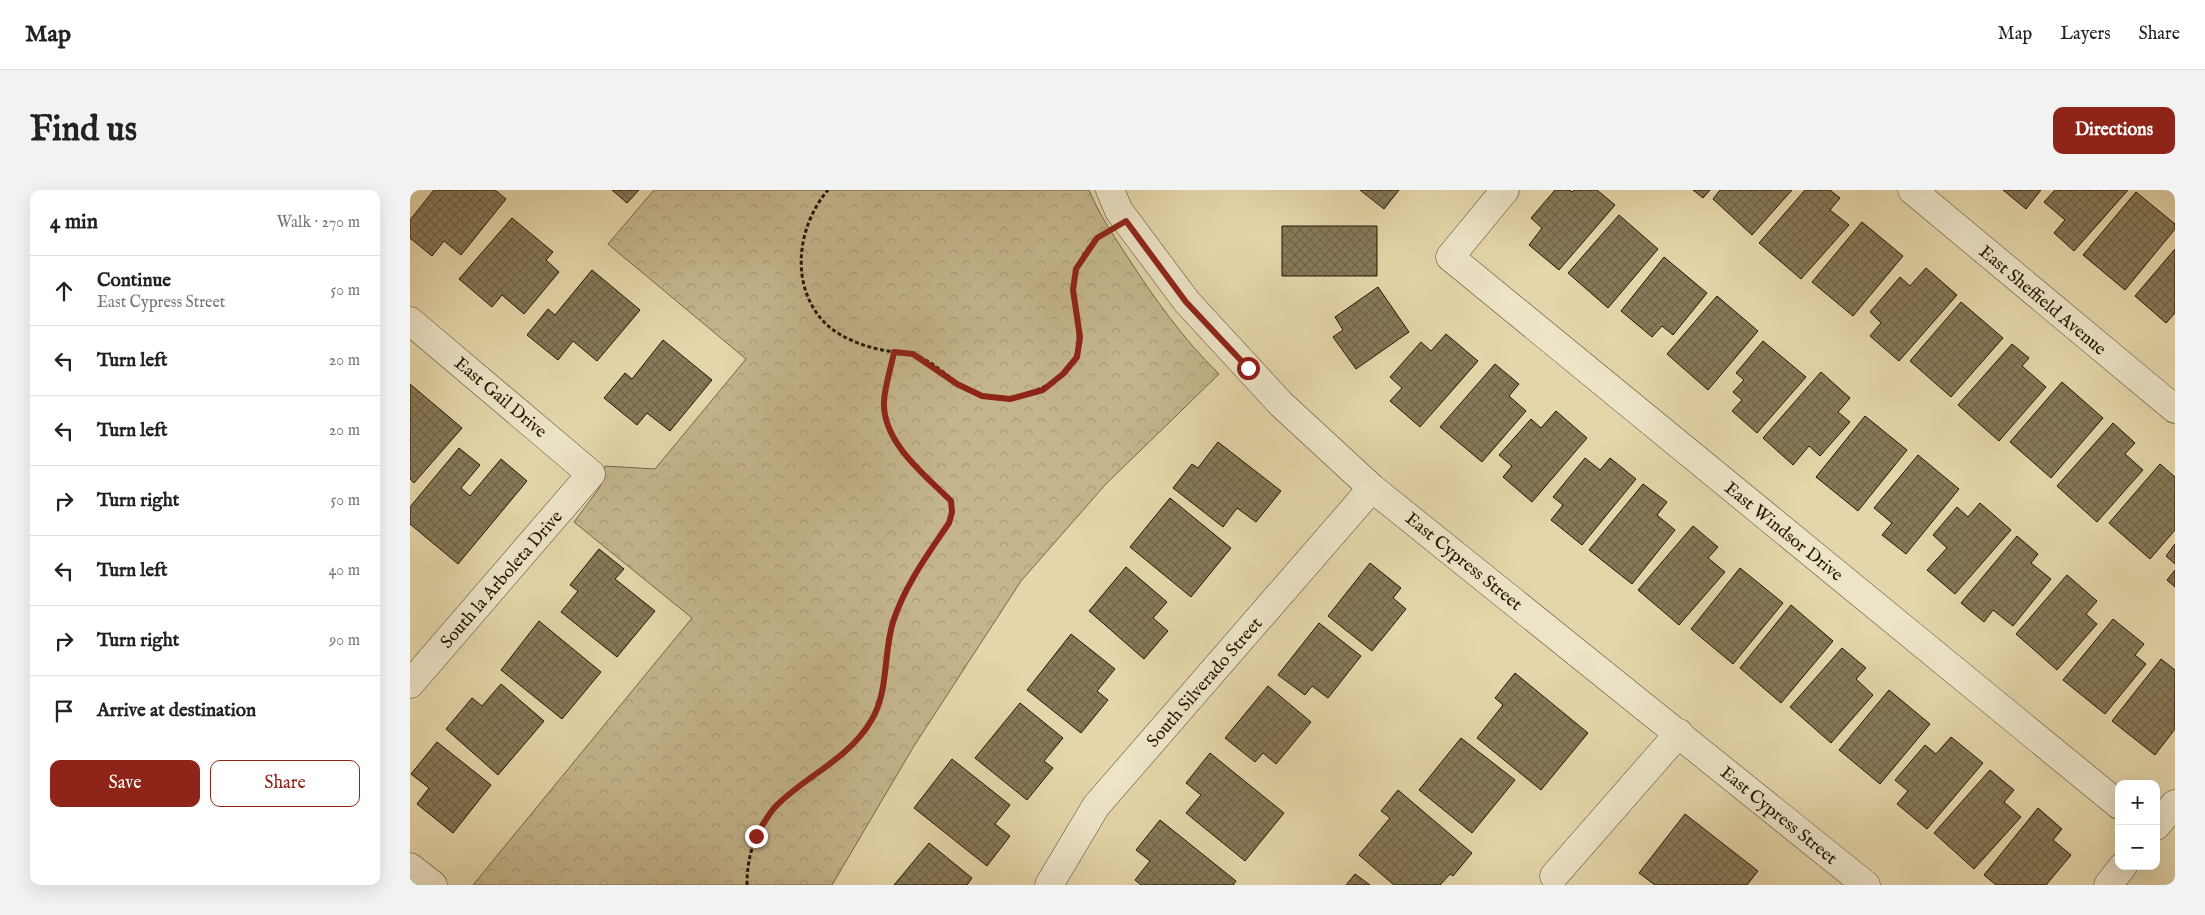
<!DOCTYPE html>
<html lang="en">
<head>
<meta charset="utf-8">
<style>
  body { margin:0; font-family:"IM FELL English",serif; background:#f2f2f2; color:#222 }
  .controls { position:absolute; right:15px; bottom:15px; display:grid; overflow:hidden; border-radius:10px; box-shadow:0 5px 20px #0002 }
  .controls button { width:45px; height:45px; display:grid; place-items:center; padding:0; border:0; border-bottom:1px solid #e0e0e0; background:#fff; color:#222; font:25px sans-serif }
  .stop { position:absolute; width:15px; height:15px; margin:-11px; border:4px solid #8f2418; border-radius:50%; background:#fff }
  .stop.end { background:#8f2418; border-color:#fff; box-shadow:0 1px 5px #0008 }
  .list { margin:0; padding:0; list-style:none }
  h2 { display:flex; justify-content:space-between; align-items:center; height:65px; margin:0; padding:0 20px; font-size:21px }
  h2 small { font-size:16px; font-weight:400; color:#767676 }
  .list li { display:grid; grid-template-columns:32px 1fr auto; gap:15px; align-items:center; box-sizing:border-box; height:70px; padding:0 20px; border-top:1px solid #e0e0e0 }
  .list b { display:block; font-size:19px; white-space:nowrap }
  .list p { margin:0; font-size:16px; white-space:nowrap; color:#767676 }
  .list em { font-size:16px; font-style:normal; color:#767676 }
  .actions { display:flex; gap:10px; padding:15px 20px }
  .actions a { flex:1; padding:11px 0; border:1px solid #8f2418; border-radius:10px; text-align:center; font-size:18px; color:#8f2418 }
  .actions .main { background:#8f2418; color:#fff }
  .icon { flex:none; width:28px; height:28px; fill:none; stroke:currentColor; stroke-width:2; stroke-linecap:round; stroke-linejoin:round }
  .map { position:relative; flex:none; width:1765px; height:695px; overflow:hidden; border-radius:10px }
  header { display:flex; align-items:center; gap:30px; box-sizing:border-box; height:70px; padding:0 25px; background:#fff; border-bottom:1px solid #e0e0e0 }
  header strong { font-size:24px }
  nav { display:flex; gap:28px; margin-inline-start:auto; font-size:18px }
  .intro { display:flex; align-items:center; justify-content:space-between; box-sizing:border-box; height:120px; padding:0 30px }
  h1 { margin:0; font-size:35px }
  .button { padding:12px 22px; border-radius:10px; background:#8f2418; color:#fff; font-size:18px; font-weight:700 }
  main { display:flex; gap:30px; padding:0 30px }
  aside { flex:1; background:#fff; border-radius:10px; box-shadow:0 5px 20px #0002 }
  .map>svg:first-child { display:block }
  .park { fill:url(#park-crowns); stroke:#746648 }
  .building { fill:url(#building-cross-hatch); stroke:#251602 }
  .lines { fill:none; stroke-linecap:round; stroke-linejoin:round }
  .minor-casing { stroke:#55462c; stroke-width:29 }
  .tertiary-casing { stroke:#55462c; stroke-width:29 }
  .path { stroke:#251602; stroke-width:3; stroke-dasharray:4 2.5; stroke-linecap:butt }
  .minor { stroke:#ede4c8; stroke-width:28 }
  .tertiary { stroke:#ede4c8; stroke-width:28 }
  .route { stroke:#8f2418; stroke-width:6 }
  .labels { text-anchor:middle; stroke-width:5; stroke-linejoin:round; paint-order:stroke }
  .street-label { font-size:18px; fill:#251602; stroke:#ede4c8 }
</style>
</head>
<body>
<header>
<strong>Map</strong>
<nav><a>Map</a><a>Layers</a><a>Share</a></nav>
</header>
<div class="intro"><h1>Find us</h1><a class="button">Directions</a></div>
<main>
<aside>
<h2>4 min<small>Walk · 270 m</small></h2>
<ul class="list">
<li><svg class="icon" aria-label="ahead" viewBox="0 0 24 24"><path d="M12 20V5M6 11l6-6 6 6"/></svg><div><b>Continue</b><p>East Cypress Street</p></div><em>50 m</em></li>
<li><svg class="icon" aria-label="left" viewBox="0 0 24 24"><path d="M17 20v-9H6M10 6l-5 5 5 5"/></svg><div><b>Turn left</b></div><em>20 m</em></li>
<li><svg class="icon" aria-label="left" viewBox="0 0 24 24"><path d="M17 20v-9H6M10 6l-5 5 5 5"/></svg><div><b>Turn left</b></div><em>20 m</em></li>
<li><svg class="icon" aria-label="right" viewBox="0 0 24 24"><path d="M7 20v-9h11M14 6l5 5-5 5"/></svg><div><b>Turn right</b></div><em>50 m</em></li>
<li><svg class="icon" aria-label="left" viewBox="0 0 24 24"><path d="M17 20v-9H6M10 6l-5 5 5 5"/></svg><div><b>Turn left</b></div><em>40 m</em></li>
<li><svg class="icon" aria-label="right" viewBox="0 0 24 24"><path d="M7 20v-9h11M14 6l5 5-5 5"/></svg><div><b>Turn right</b></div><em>90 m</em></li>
<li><svg class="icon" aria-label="arrive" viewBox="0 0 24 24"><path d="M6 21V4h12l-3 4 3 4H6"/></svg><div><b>Arrive at destination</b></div></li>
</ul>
<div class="actions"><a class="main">Save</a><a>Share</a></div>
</aside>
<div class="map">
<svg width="1765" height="695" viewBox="0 0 1765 695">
  <defs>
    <pattern id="park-crowns" width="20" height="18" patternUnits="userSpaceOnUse" patternTransform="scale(1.25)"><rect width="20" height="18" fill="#c4b58d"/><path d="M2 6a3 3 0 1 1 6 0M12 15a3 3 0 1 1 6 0" fill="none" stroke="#a89b78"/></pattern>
    <pattern id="building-cross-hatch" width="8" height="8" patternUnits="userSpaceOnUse" patternTransform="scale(1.25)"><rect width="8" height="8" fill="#887a59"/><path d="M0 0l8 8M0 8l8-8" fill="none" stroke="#6f6347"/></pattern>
  </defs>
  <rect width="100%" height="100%" fill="#e4d6aa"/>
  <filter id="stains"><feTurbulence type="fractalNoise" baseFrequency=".004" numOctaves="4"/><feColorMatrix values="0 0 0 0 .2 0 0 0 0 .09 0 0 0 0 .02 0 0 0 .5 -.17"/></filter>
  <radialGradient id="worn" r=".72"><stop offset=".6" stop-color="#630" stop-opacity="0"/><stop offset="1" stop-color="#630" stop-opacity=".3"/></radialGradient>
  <!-- park -->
  <path class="park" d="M244,0H679C689,24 703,45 717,66C744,108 773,149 809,184L695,295L611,391L504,556L422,695H63L282,428L164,332L190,297L195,276L245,279L336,169L198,54Z"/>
  <!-- building -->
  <path class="building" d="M24,0H85L96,9L51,65L34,51L22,66L0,48V30Z
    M202,0H229L217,13Z
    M950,0H989L974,19Z
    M1145,0H1160L1162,2L1165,0H1187L1205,15L1149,80L1119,55L1132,38L1121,28Z
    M1283,0H1300L1293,8Z
    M1310,0H1382L1342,45L1303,9Z
    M1395,0H1420L1430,8L1420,20L1439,35L1391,89L1349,53Z
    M1593,0H1631L1616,19Z
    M1645,0H1718L1664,61L1644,43L1655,30L1634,12Z
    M1726,2L1765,34V39L1715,100L1673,65Z
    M1209,25L1248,59L1198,118L1158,83Z
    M102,28L143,62L136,70L149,82L114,124L92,105L82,117L49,89Z
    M1452,32L1493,66L1443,126L1402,92Z
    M872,36H967V86H872Z
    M1765,59V123L1756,133L1725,106Z
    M1254,67L1297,103L1263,145L1252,136L1242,147L1211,121Z
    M1516,78L1547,105L1489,171L1460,146L1471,133L1460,122L1490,87L1500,96Z
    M182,80L230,120L187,171L163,151L148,170L117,145L138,119L145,125Z
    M968,97L999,142L946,179L923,147L933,140L925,127Z
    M1307,106L1348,141L1298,200L1257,164Z
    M1551,112L1593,148L1541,207L1500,171Z
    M1036,144L1068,171L1010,237L980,211L992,198L980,187L1011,152L1021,161Z
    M253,150L302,190L260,241L237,223L227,235L194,208L215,183L222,189Z
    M1353,151L1396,187L1347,243L1322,221L1332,210L1323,202L1334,190L1326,183Z
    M1602,154L1619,168L1612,176L1636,197L1589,251L1548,215Z
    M1085,174L1109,194L1099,206L1116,221L1072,272L1030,237Z
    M1411,182L1440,208L1428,222L1440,232L1410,266L1399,256L1383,275L1353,248Z
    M1652,192L1693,228L1641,288L1600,252Z
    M0,194L52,238L4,293L0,289Z
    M1146,221L1177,248L1122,312L1093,287L1102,276L1089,265L1121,229L1131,238Z
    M1455,226L1497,260L1448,321L1406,287Z
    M1703,233L1725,253L1715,264L1733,280L1687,332L1647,296Z
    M808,252L871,301L846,332L827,318L813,337L763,298L782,274L788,278Z
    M49,258L70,275L51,298L60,306L91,269L117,291L48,374L0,334V317Z
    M1508,265L1549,299L1496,364L1472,345L1482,333L1464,318Z
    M1175,268L1190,280L1200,268L1226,289L1172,355L1141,330L1153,315L1143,307Z
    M1750,274L1765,287V340L1740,369L1699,333Z
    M1233,294L1257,312L1247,325L1265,340L1222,394L1179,360Z
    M760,308L821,358L781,407L720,357Z
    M1570,313L1601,340L1545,404L1517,380L1537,358L1523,345L1547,317L1558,327Z
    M1283,336L1308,357L1298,368L1315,382L1269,435L1228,400Z
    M1607,346L1628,364L1621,373L1641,389L1603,436L1583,420L1574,432L1551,413Z
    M1765,354V374L1756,366Z
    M189,359L214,379L205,389L245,421L207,467L151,422L168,401L160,395Z
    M960,373L991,398L983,408L996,419L962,461L918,426Z
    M716,377L757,412L743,428L758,441L734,469L679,421Z
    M1330,378L1373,413L1323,474L1281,439Z
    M1765,380V397L1757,390Z
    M1657,385L1687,411L1676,424L1687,434L1647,480L1606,444Z
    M1381,415L1423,451L1371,513L1330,478Z
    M1703,429L1734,454L1725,465L1736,474L1695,524L1653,490Z
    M129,431L191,482L152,529L91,480Z
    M909,433L951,466L918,508L902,496L895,505L868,485Z
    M661,444L705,479L687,501L698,510L671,543L617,500Z
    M1432,458L1456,478L1446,489L1463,505L1421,553L1380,517Z
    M1751,469L1765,480V539L1745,565L1702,531Z
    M1105,483L1178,543L1131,600L1067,548L1093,515L1085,508Z
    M91,494L134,531L88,585L36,539L62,508L72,516Z
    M858,496L901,532L866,574L853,563L845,572L815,548Z
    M1479,500L1520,534L1470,594L1429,560Z
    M610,513L653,548L634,571L643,578L617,610L565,568Z
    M1541,547L1573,573L1517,639L1487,614L1498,601L1485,590L1515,555L1526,564Z
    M1051,548L1105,590L1062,643L1009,600Z
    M27,552L81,595L43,643L7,614L19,598L1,584Z
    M800,563L874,623L835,671L776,623L791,605L776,593Z
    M542,569L600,615L585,634L600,646L577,676L504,618Z
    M1580,580L1604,600L1594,612L1611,627L1564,679L1524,643Z
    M988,600L1062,663L1043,686L1040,684L1030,695H984L949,665L980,628L971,621Z
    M1628,618L1652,639L1643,650L1661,665L1636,695H1586L1574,685Z
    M1275,624L1348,681L1337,695H1245L1229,683Z
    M750,630L826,691L823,695H731L725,690L740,671L726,660Z
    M519,653L562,688L557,695H484Z
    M945,684L960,695H936Z"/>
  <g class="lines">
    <defs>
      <path id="minor" d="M1095,0L1040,67L1709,615
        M1502,0L1765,219
        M0,131L181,284L0,494
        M1746,636L1765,614
        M0,677L23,695
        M1144,686L1269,543
        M639,695L686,616L962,298
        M1698,695L1713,676"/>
      <path id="tertiary" d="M700,0L709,21L777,112L871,214L962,298L1456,695"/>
    </defs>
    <!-- minor casing -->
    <use href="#minor" class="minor-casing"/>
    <!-- tertiary casing -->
    <use href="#tertiary" class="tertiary-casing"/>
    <!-- path -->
    <path class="path" d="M484,162C490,163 497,162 503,164C539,177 559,220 608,206C714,177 640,121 674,64C679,57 684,50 692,45
      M337,695C337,600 419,597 460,532C479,503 474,464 483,432C495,396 518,364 539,333L542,323L541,311C515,285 472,252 474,211C475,195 481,177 484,162C461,159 432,150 415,133C379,96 387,36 418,0"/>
    <!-- minor -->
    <use href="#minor" class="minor"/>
    <!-- tertiary -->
    <use href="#tertiary" class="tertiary"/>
  </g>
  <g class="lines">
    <!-- route -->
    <path class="route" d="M346,646C352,636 358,625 365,617C396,585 437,571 461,531C479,502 473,464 483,432C495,395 518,364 539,333L542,322L541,311C515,285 472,252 474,211C475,195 481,178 484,162L503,164L547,194L572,206L600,209L633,200L653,184L667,167L670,147L663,100L666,79L687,48L716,31L776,112L838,178"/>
  </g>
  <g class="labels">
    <!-- street labels -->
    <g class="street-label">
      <text transform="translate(1633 110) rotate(40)" y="6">East Sheffield Avenue</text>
      <text transform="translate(91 207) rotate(40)" y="6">East Gail Drive</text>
      <text transform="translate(1374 341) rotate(39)" y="6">East Windsor Drive</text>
      <text transform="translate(1054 371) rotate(39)" y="6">East Cypress Street</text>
      <text transform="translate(91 389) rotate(-49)" y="6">South la Arboleta Drive</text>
      <text transform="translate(794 492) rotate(-49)" y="6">South Silverado Street</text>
      <text transform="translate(1369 625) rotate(39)" y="6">East Cypress Street</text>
    </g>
  </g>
  <rect width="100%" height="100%" filter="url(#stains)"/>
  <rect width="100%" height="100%" fill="url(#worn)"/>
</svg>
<div class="controls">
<button>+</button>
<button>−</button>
</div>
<div class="stop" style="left:838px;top:178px"></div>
<div class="stop end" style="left:346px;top:646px"></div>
</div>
</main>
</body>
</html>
